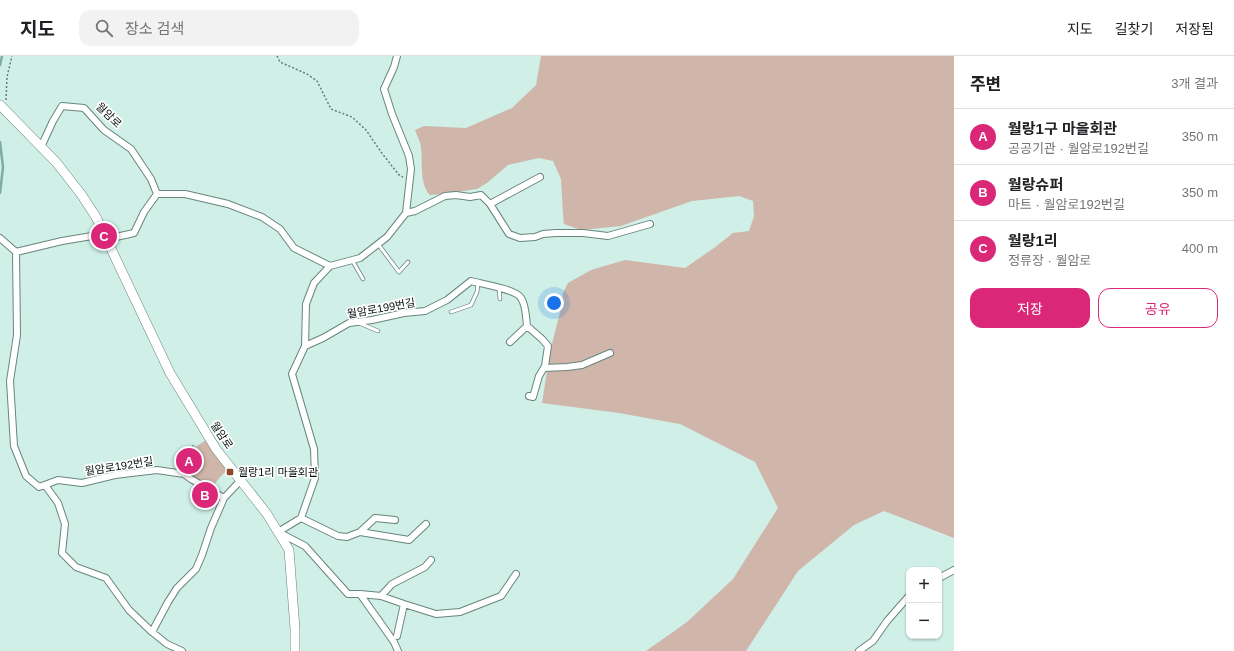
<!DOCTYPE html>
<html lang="ko">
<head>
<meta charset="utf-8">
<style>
  body { margin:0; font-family:Helvetica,"Noto Sans KR",sans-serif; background:#f2f2f2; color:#202124 }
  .controls { position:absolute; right:12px; bottom:12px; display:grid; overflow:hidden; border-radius:8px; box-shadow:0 1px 3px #0004 }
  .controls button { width:36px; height:36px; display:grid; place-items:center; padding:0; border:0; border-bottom:1px solid #e0e0e0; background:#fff; color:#202124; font:20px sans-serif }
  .you { position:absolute; left:554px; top:247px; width:14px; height:14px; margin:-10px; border:3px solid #fff; border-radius:50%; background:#1a73e8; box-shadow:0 0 0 6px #1a73e833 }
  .badge { display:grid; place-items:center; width:26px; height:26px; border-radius:50%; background:#db2777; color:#fff; font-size:13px; font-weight:700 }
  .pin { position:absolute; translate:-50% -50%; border:2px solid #fff; box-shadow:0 1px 4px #0006 }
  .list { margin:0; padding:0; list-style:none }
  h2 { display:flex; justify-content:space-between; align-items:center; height:52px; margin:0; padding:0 16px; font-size:17px }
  h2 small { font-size:13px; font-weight:400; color:#757577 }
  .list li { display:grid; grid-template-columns:26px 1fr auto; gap:12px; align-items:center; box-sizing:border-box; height:56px; padding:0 16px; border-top:1px solid #e0e0e0 }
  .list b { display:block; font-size:15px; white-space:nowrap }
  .list p { margin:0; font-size:13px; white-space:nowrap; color:#757577 }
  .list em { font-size:13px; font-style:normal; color:#757577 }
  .actions { display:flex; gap:8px; padding:12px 16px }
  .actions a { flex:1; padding:9px 0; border:1px solid #db2777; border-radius:12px; text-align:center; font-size:14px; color:#db2777 }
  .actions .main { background:#db2777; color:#fff }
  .icon { flex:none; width:22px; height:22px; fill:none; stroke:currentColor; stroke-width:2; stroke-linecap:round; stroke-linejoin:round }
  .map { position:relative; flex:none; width:954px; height:595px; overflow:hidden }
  header { display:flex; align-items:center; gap:24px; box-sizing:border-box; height:56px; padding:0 20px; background:#fff; border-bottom:1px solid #e0e0e0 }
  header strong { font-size:19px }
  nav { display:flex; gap:22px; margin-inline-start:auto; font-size:14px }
  .search { width:280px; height:36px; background:#f2f2f2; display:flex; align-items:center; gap:10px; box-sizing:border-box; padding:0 14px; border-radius:12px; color:#757577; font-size:15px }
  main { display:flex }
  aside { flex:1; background:#fff }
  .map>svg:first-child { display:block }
  .green { fill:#d0b6aa }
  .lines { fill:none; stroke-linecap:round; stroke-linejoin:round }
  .stream { stroke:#7faba1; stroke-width:2.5 }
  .lane-casing { stroke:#68857e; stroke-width:4.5 }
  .street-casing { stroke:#68857e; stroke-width:8 }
  .secondary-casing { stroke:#68857e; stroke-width:10 }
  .path { stroke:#677c77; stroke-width:1.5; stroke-dasharray:2 2; stroke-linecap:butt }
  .lane { stroke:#fff; stroke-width:3 }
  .street { stroke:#fff; stroke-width:6 }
  .secondary { stroke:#fff; stroke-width:9 }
  .wall { fill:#96bdb4 }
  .shaded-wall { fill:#7a9a92 }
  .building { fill:#aedcd1; stroke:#7a9a92 }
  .poi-dot { fill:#8e4723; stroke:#fff; stroke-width:1.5 }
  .labels { text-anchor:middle; stroke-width:3.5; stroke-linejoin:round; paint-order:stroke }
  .street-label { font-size:11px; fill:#06110f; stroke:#fff }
  .poi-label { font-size:11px; fill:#06110f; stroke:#fff; text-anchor:start }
</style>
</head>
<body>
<header>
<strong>지도</strong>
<div class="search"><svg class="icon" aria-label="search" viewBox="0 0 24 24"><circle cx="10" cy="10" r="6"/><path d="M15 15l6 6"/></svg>장소 검색</div>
<nav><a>지도</a><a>길찾기</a><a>저장됨</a></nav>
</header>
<main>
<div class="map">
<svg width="954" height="595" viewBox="0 0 954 595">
  <rect width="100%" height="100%" fill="#cfefe7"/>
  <!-- green -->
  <path class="green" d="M541,0H954V482L884,455L854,469L798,515L746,595H646L687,566L733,523L778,452L755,406L680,368L619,357L542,347L550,296L561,252L563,237L568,227L591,214L625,204L685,212L714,192L733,177L749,175L754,160L753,145L739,140L692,145L621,170L581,174L564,168L563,158L561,123L553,105L539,102L508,109L487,127L477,133L443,138L430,139C419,127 423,107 421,92C421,86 417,80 415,74L424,70L466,72L512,52L536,29Z
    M209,382L230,411L220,421L210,434L184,418L175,407L191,394Z"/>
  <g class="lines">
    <!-- stream -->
    <path class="stream" d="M0,9L2,0
      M0,86L3,111L0,137"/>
    <defs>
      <path id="lane" d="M378,188L399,216L408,206
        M352,204L363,223
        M499,232L500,243
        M451,256L471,249L477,236L478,227
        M359,267L378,275"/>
      <path id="street" d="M157,138H185L228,148L262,161L280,173L294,192L330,210
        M490,148L509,178L520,182L535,181L543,178L556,177H583L608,180L650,168
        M406,157L415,155L445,140L456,139L470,141L481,139L490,148L540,121
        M0,182L16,196L62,185L104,178L116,181L134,177L144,156L157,138L151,123L131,93L104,74L84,52L62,50L53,65L41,91
        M16,196L17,279L10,325L14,390L26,420L39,431L58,424L82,427L115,419L157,414L184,418L191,423L224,442L241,424
        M527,270L542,283L548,290L545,310L539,320L533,341L529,340
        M305,290L323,282L349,267L372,264L404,257L425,255L447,244L471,225C482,228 516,233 521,242C526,249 526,261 527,270L510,286
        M544,312L567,311L582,309L610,297
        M45,429L58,447L65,468L62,497L76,511L106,522L129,554L152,576
        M301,462L338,480L347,481L360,476L375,462L395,464
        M278,476L301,462L315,422L314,393L292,318L305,290L306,248L314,227L330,210L360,202L387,181L406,157L411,113L409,100L392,58L384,33L394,11L397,0
        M360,476L409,484L426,468
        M280,477L305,490L348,538H360L394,586L398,595
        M939,522L954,514
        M360,538L381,540L392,528L425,511L431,504
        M381,540L404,548L397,580
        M404,548L436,558L460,556L501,540L516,518
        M182,595L167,588L152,576L168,546L177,532L196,513L202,499L211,472L224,442
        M859,595L873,585L887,565L909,540"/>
      <path id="secondary" d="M0,49L56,106L81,138L96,161L170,317L216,393L267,458L289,494L295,573V595"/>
    </defs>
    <!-- lane casing -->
    <use href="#lane" class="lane-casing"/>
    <!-- street casing -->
    <use href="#street" class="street-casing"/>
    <!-- secondary casing -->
    <use href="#secondary" class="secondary-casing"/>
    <!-- path -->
    <path class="path" d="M277,0L280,6L307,18L317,25L331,53L352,61L366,74L381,96L399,119L403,121
      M6,44L7,21L12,0"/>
    <!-- lane -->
    <use href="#lane" class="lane"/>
    <!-- street -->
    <use href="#street" class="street"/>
    <!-- secondary -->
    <use href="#secondary" class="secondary"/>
  </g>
  <!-- wall -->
  <path class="wall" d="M202,399L200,404L188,415L183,413L177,407L179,401Z"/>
  <!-- shaded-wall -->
  <path class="shaded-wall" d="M202,399L200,404L188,415L189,410Z"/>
  <!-- building -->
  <path class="building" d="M193,389L202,399L189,410L185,408L179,401Z"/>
  <!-- markers -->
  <rect class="poi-dot" x="226" y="412" width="8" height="8" rx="2"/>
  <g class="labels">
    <!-- street labels -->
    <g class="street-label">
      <text transform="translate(109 59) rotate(44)" y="4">월암로</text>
      <text transform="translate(381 252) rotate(-10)" y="4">월암로199번길</text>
      <text transform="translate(222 379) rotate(56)" y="4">월암로</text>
      <text transform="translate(119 410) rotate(-9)" y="4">월암로192번길</text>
    </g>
    <!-- poi labels -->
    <g class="poi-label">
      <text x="238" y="420">월랑1리 마을회관</text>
    </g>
  </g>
</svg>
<div class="controls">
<button>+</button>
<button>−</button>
</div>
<div class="you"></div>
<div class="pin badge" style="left:189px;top:405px">A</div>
<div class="pin badge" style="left:205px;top:439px">B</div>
<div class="pin badge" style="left:104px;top:180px">C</div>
</div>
<aside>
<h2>주변<small>3개 결과</small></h2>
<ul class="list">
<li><span class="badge">A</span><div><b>월랑1구 마을회관</b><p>공공기관 · 월암로192번길</p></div><em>350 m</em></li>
<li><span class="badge">B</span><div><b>월랑슈퍼</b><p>마트 · 월암로192번길</p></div><em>350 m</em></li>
<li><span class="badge">C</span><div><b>월랑1리</b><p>정류장 · 월암로</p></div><em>400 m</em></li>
</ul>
<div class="actions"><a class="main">저장</a><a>공유</a></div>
</aside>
</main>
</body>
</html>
